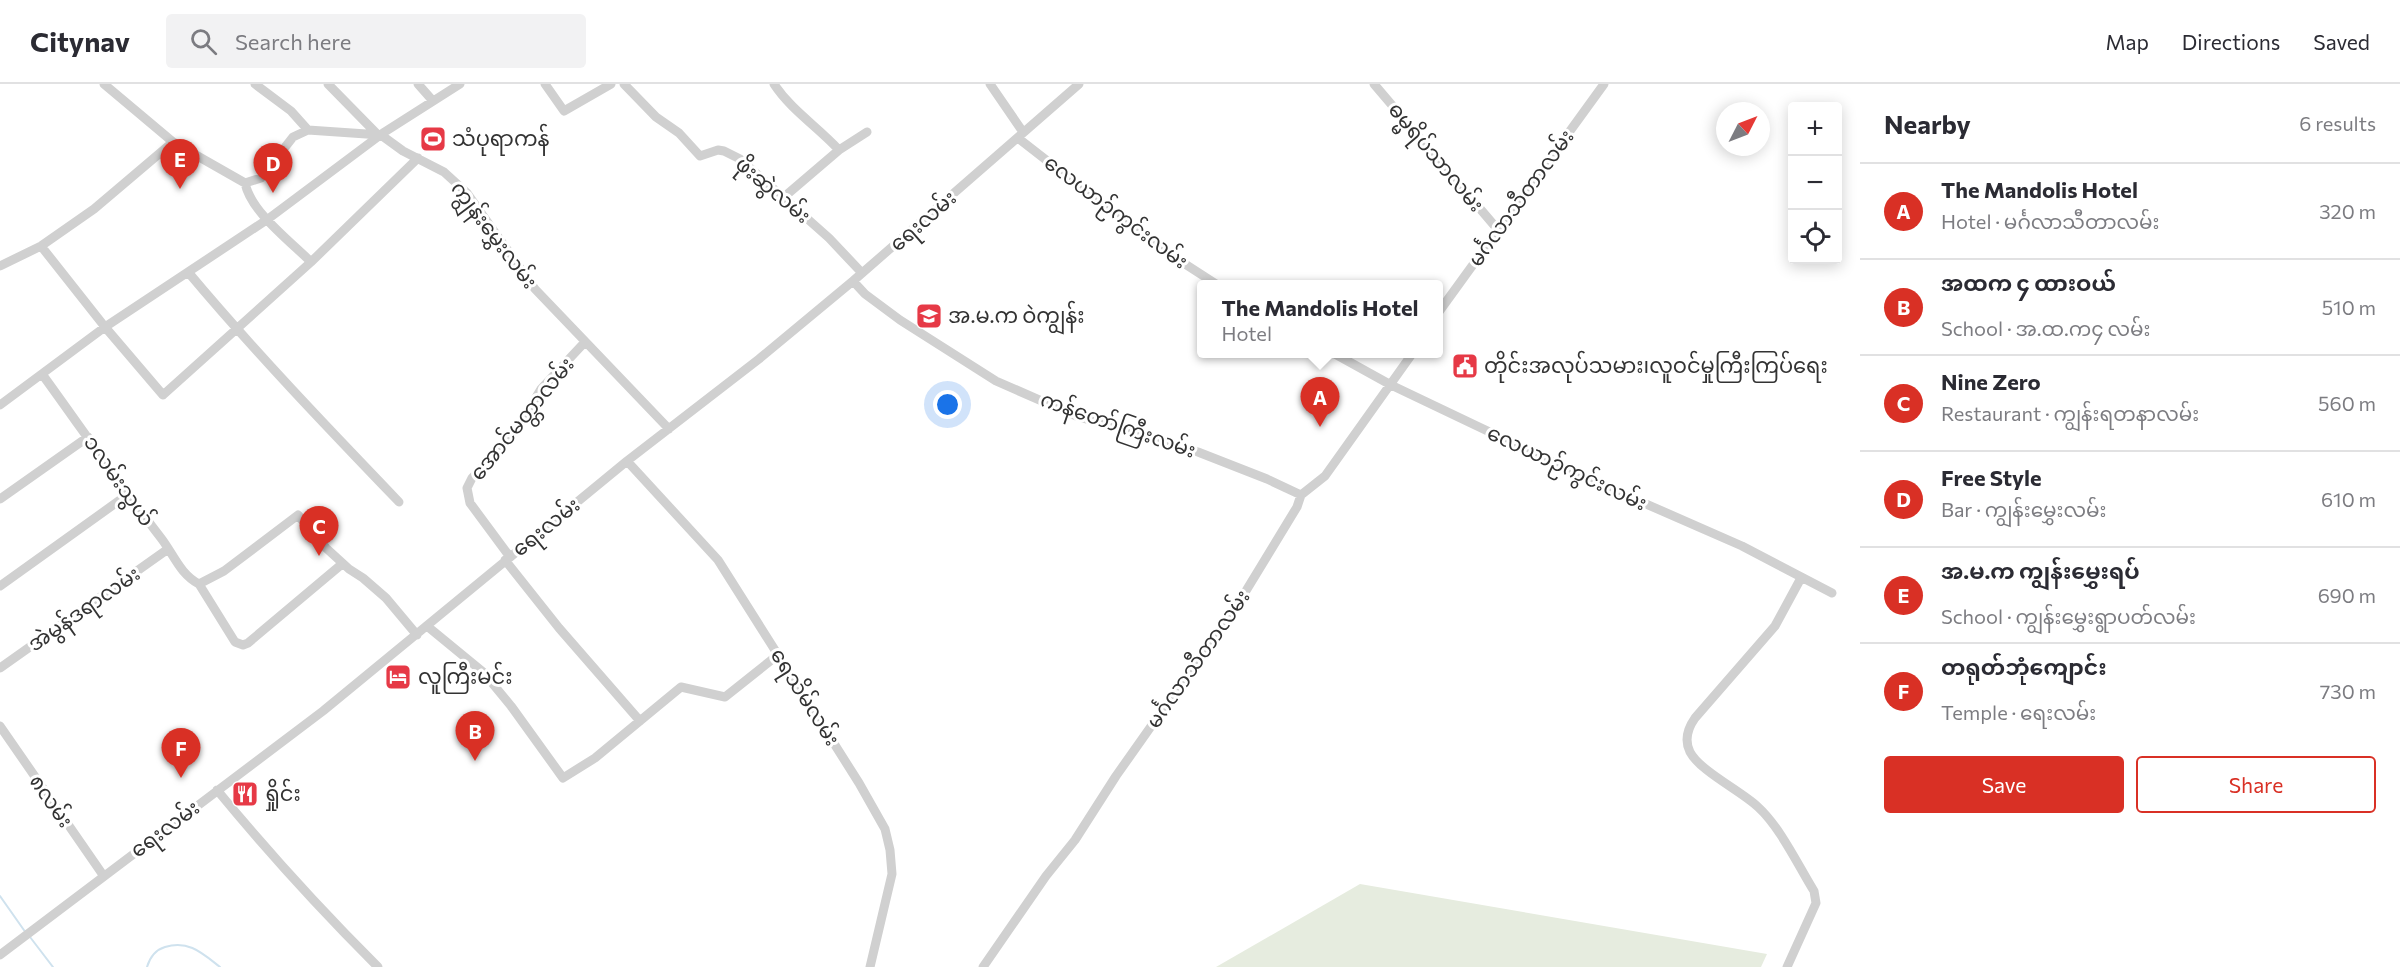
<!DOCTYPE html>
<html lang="en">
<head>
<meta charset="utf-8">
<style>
  body { margin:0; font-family:Commissioner,"Noto Sans Myanmar",sans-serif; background:#f2f2f3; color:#2b2b33 }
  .controls { position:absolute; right:18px; top:18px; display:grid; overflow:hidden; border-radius:6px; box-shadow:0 3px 15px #0003 }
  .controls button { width:54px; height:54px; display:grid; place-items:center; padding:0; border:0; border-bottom:2px solid #e1e1e2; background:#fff; color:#2b2b33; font:30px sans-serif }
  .compass { position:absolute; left:1716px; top:18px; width:54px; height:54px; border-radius:50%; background:#fff; box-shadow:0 3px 15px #0003; rotate:48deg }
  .you { position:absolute; left:948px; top:321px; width:21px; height:21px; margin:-15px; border:4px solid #fff; border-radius:50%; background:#1a73e8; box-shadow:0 0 0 9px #1a73e833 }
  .badge { display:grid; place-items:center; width:39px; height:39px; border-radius:50%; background:#d93025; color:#fff; font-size:20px; font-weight:700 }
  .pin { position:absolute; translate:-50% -50px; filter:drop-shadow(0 2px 3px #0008) }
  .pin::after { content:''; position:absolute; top:32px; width:21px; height:18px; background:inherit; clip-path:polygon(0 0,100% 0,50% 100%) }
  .popup { position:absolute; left:1197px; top:196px; width:246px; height:78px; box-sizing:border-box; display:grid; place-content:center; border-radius:6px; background:#fff; filter:drop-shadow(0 2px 4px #0005); font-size:20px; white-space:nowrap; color:#7c7c81 }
  .popup b { font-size:22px; color:#2b2b33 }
  .popup::after { content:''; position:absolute; left:50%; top:100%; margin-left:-12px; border:12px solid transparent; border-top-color:#fff }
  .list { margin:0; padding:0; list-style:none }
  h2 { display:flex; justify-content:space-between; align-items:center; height:78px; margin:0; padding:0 24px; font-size:26px }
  h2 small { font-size:20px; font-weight:400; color:#7c7c81 }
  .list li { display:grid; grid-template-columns:39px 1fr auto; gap:18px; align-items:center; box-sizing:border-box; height:96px; padding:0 24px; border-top:2px solid #e1e1e2 }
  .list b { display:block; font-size:22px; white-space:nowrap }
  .list p { margin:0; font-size:20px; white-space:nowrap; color:#7c7c81 }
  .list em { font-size:20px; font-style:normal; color:#7c7c81 }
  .actions { display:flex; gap:12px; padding:18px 24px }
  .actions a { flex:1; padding:14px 0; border:2px solid #d93025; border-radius:6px; text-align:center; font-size:21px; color:#d93025 }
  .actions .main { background:#d93025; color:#fff }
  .icon { flex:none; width:33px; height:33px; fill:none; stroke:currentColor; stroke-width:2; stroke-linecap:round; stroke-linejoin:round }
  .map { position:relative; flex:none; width:1860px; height:883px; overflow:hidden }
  header { display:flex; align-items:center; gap:36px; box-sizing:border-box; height:84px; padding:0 30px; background:#fff; border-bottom:2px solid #e1e1e2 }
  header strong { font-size:28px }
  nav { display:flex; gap:33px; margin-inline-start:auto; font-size:21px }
  .search { width:420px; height:54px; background:#f2f2f3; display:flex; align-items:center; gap:15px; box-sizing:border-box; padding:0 21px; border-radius:6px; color:#7c7c81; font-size:22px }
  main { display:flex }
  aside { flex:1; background:#fff }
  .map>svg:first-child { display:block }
  .green { fill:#e6ecdf }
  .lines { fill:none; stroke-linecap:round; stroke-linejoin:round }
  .stream { stroke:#cfe2ee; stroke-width:2 }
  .minor { stroke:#d0d0d0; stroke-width:9 }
  .labels { text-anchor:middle; stroke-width:6; stroke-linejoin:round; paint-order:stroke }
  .poi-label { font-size:21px; fill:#333; stroke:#fff; text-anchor:start }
  .street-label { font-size:21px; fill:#333; stroke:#fff }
</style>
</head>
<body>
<header>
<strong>Citynav</strong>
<div class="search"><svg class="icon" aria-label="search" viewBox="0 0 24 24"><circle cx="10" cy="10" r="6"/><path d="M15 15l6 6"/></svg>Search here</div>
<nav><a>Map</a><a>Directions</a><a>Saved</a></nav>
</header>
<main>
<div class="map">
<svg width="1860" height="883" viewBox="0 0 1860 883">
  <rect width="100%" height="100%" fill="#fff"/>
  <!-- green -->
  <path class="green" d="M1360,800L1767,870L1761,883H1216Z"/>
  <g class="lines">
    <!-- stream -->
    <path class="stream" d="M0,812L26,849
      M30,853L53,883
      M147,883C150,873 155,866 165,863C189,856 202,869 220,883"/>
    <!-- minor -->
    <path class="minor" d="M104,0L173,58L245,99L261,94L293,53L308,46L381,51
      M255,0L291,27L308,46
      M328,0L377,50
      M418,0L433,17
      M545,0L564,27L611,0
      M624,0L656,33L679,49L700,72L718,66L724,67L740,75L829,154L862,189
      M774,0C791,26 818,43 839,66
      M990,0L1023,48
      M1374,0L1499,147
      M381,51L403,67L444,88L467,109L535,205L669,345
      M1018,54L1154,160L1216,200
      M245,99C251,128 290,157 311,178
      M784,113L839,66L867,48
      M41,162L105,243L163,311L311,178L418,74
      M0,182L41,162L94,125L173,58
      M188,188C255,268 327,343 399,418
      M853,197L865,210L900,236L996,297L1076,332L1198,368L1267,395L1301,411
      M1438,229L1604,0
      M1335,270L1391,301L1477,342L1589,395L1742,462L1832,509
      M42,290C82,345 120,401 161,454C174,471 180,490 199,500L235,558L243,561L248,559L342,480
      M0,321L105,243L268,135L383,49L460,0
      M627,377L718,476L859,699L885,745L890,766L892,790L870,883
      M0,415L88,353
      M510,473L470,419L467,404L472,394L515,348L541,305L584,259
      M505,476L559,544L640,637
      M199,500L224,487L298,431L326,464L349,485L363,494L386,514L417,551
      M0,502L127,411
      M427,542L483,588L511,622L563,694L595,674L681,603L725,613L779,570
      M0,584L168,465
      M0,642L103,791
      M217,706C268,768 321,826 378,883
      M0,871L323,627L627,377L759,275L853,197L1079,0
      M983,883L1046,792L1075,756L1116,692L1241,515L1297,423L1301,411L1325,392L1412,270
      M1787,883L1816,819L1814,807C1798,781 1780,743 1758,723C1741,707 1700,687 1690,668C1684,656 1688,644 1695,634L1775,542L1801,494"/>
  </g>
  <!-- icons -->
  <defs>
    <symbol id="stadium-square" viewBox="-11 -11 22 22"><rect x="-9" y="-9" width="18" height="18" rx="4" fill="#e63946" stroke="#fff"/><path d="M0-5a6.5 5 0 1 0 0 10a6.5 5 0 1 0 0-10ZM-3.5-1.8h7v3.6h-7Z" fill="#fff"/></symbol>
    <symbol id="school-square" viewBox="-11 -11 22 22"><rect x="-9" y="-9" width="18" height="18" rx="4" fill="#e63946" stroke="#fff"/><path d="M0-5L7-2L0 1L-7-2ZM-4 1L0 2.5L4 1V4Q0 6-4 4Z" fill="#fff"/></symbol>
    <symbol id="civic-square" viewBox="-11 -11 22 22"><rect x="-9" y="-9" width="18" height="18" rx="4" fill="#e63946" stroke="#fff"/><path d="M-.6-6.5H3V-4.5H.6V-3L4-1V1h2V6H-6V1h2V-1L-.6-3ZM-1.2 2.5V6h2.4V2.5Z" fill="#fff"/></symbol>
    <symbol id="hotel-square" viewBox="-11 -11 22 22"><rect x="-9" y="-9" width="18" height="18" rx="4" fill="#e63946" stroke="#fff"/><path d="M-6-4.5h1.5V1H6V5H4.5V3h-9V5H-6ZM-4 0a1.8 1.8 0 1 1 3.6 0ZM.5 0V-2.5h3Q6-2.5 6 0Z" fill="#fff"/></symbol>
    <symbol id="restaurant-square" viewBox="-11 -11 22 22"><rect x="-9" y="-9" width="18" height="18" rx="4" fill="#e63946" stroke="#fff"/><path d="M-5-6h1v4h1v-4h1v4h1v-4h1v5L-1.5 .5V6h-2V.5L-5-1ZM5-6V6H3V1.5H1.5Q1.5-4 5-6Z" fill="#fff"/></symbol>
  </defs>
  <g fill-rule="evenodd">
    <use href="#stadium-square" x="418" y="40" width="30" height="30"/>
    <use href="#school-square" x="914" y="217" width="30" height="30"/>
    <use href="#civic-square" x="1450" y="267" width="30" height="30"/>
    <use href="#hotel-square" x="383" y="578" width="30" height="30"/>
    <use href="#restaurant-square" x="230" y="695" width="30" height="30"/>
  </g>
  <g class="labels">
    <!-- poi labels -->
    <g class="poi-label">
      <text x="452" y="62">သံပုရာကန်</text>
      <text x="948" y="239">အ.မ.က ဝဲကျွန်း</text>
      <text x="1484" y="289">တိုင်းအလုပ်သမား၊လူဝင်မှုကြီးကြပ်ရေး</text>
      <text x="418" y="600">လူကြီးမင်း</text>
      <text x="264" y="717">ရှိုင်း</text>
    </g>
    <!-- street labels -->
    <g class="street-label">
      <text transform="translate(1436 73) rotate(50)" y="7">ဓမ္မရိပ်သာလမ်း</text>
      <text transform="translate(773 106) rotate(40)" y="7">ဖိုးဆွဲလမ်း</text>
      <text transform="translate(1521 114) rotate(-54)" y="7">မင်္ဂလာသီတာလမ်း</text>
      <text transform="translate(1116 128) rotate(37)" y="7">လေယာဉ်ကွင်းလမ်း</text>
      <text transform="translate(923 137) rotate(-41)" y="7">ရေးလမ်း</text>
      <text transform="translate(494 151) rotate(53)" y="7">ကျွန်းမွှေးလမ်း</text>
      <text transform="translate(522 335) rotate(-51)" y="7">အောင်မတ္တာလမ်း</text>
      <text transform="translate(1118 341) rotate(19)" y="7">ကန်တော်ကြီးလမ်း</text>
      <text transform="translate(1567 384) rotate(25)" y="7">လေယာဉ်ကွင်းလမ်း</text>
      <text transform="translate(119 397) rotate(55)" y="7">၁လမ်းသွယ်</text>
      <text transform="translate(546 443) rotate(-39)" y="7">ရေးလမ်း</text>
      <text transform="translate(84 525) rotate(-35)" y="7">အဲမွန်ဒရာလမ်း</text>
      <text transform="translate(1198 575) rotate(-55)" y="7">မင်္ဂလာသီတာလမ်း</text>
      <text transform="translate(805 613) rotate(58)" y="7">ရေသိမ်လမ်း</text>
      <text transform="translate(51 717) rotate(55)" y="7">၈လမ်း</text>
      <text transform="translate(165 745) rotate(-37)" y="7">ရေးလမ်း</text>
    </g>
  </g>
</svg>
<div class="controls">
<button>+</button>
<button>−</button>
<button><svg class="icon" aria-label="locate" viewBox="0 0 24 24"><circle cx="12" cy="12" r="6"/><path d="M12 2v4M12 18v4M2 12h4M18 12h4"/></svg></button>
</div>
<svg class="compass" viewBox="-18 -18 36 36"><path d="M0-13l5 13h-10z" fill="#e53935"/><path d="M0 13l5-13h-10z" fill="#7c7c81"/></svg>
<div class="you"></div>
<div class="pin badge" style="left:1320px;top:343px">A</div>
<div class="popup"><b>The Mandolis Hotel</b>Hotel</div>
<div class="pin badge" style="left:475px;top:677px">B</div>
<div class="pin badge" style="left:319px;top:472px">C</div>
<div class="pin badge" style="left:273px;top:109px">D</div>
<div class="pin badge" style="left:180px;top:105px">E</div>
<div class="pin badge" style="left:181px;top:694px">F</div>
</div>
<aside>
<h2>Nearby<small>6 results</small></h2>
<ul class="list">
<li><span class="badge">A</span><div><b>The Mandolis Hotel</b><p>Hotel · မင်္ဂလာသီတာလမ်း</p></div><em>320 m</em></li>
<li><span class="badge">B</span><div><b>အထက ၄ ထားဝယ်</b><p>School · အ.ထ.က၄ လမ်း</p></div><em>510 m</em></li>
<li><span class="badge">C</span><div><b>Nine Zero</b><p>Restaurant · ကျွန်းရတနာလမ်း</p></div><em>560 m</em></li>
<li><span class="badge">D</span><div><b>Free Style</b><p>Bar · ကျွန်းမွှေးလမ်း</p></div><em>610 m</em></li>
<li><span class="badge">E</span><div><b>အ.မ.က ကျွန်းမွှေးရပ်</b><p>School · ကျွန်းမွှေးရွာပတ်လမ်း</p></div><em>690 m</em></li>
<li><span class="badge">F</span><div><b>တရုတ်ဘုံကျောင်း</b><p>Temple · ရေးလမ်း</p></div><em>730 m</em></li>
</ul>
<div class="actions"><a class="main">Save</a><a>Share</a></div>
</aside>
</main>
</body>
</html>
